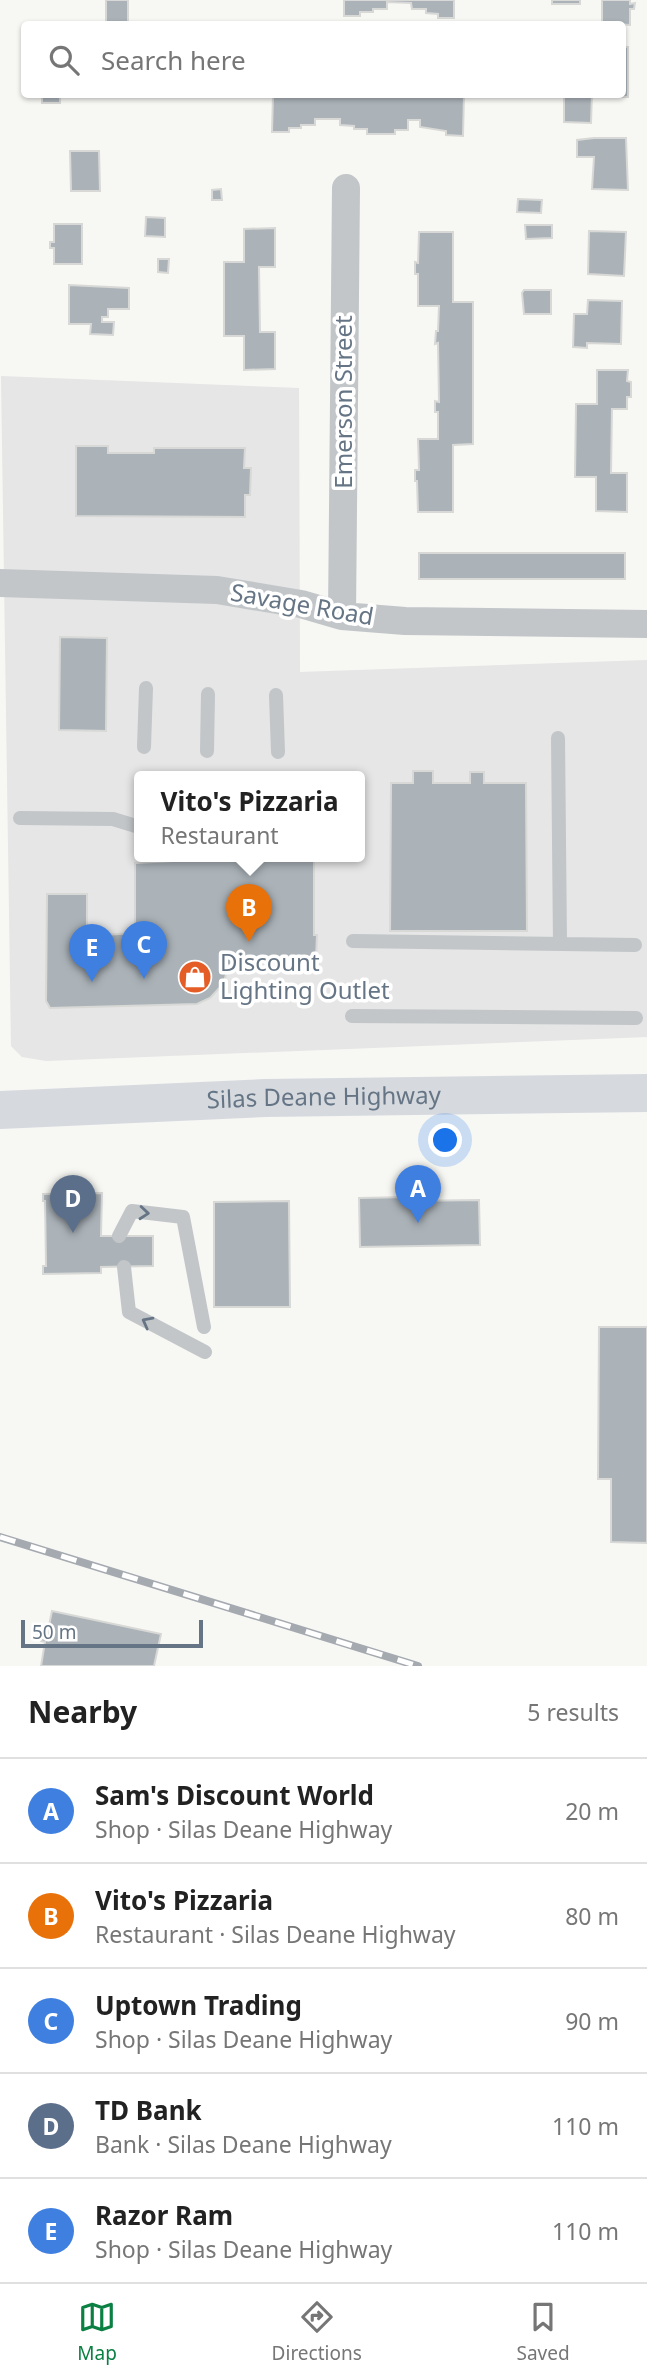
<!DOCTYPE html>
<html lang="en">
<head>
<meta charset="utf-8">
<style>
  body { margin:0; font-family:"Noto Sans",sans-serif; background:#f2f2f2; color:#222 }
  .scale { position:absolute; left:21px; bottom:18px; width:182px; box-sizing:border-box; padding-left:7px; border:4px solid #667585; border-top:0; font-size:19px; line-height:24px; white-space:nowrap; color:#667585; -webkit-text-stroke:5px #fff; paint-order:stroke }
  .you { position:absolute; left:446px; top:1141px; width:24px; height:24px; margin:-18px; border:5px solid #fff; border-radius:50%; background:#1a73e8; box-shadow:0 0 0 10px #1a73e833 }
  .badge { display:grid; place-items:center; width:46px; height:46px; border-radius:50%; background:#0b8043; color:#fff; font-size:23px; font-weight:700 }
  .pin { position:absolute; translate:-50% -58px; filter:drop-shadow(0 2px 4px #0008) }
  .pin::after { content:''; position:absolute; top:37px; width:24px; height:21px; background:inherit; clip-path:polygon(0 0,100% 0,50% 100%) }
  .popup { position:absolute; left:134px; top:771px; width:231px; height:91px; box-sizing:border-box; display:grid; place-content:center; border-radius:7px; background:#fff; filter:drop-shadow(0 2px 5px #0005); font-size:23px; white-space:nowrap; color:#767676 }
  .popup b { font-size:26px; color:#222 }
  .popup::after { content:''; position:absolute; left:50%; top:100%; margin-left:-14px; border:14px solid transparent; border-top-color:#fff }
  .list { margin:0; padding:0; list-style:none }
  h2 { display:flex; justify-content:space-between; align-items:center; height:91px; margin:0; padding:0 28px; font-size:30px }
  h2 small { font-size:23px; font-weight:400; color:#767676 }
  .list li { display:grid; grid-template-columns:46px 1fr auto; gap:21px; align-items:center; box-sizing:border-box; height:105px; padding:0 28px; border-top:2px solid #e0e0e0 }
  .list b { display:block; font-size:26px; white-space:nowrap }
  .list p { margin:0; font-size:23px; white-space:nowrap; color:#767676 }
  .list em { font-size:23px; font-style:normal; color:#767676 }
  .icon { flex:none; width:38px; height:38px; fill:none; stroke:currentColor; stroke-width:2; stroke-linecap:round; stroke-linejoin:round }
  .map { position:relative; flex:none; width:647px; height:1666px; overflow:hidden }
  .search { position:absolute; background:#fff; box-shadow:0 2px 5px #0004; left:21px; right:21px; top:21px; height:77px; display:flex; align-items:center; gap:18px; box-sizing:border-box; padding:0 24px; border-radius:7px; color:#767676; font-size:26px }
  .sheet { height:616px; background:#fff }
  nav { display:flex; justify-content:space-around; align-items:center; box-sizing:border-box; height:98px; border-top:2px solid #e0e0e0; background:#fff; font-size:19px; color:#767676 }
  nav a { display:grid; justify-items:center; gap:4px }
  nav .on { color:#0b8043 }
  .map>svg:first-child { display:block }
  .built { fill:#e5e6e5; fill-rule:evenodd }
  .building { fill:#abb3b9; stroke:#d8d9d6; stroke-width:2 }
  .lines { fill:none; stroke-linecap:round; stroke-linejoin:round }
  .lane { stroke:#c2c6c9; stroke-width:14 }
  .street { stroke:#c2c6c9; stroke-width:28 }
  .primary { stroke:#d6dadf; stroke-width:38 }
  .rail-casing { stroke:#a5aab0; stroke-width:8 }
  .rail { stroke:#fff; stroke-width:5; stroke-dasharray:16; stroke-linecap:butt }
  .oneway { stroke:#667585 }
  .labels { text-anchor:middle; stroke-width:7; stroke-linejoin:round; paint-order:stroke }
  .street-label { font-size:24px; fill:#667585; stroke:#fff }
  .poi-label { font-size:24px; fill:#667585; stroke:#fff; text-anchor:start }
</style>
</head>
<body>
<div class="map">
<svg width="647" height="1666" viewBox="0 0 647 1666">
  <rect width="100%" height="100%" fill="#f7f7f4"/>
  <!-- built -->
  <path class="built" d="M1,376L299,388L300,672L647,660V1037L46,1061L22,1057L11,1046ZM139,776H359V856H139Z"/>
  <!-- building -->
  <path class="building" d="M106,0H128V22L106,23Z
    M344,0H454V18H438V14L426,13V9H412L411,3L387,2V9H373V12H360V16H344Z
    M552,0H580V4H552Z
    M602,0H630V4L635,3L634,9H630V25L602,23Z
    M622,47H628V97H597V94H622Z
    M42,94H75V95H60V103H42Z
    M273,94H464L463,136L446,135V131L420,127V120H408V130H395V134H367V129H354V126L340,125V119H315V125H301V128H289V132H272Z
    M564,94H592L591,123L564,122Z
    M594,138H626L628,190L592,189L594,157H577V140Z
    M70,151H99L100,191H71Z
    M221,189L222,200H212V190Z
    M518,199L542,200L541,213L517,212Z
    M146,217L165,218V237L145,236Z
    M54,224H82V264H54V248H50V242H54Z
    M525,225H552V238L526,239Z
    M275,228V267H259L260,332H275V369L244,370V336H224V262H244V229Z
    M589,231L626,232L624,276L588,274Z
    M419,232H453V302H473V444L453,445V512H418L417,481H415V470H419L418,439H438V412H435V401L439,402L438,343L435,344L436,331H438L439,306H418V274H415V262L418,263Z
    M158,259H169L168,273L158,272Z
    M69,285L129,288V309H108V317H102V322H114L113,335L90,334L91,324H69Z
    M524,290H551V314H524L522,293Z
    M588,300L622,301L621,344L587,343V348L573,347L574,314H587Z
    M597,370H628L627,381L631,382V397H627V409H612L611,473H627V512L596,511V477H575L576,404H597Z
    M76,446H108V453H154V448H245L244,468H251L250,495H245V517L76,516Z
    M419,553H625V579H419Z
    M60,637L107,638L106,731L59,730Z
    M413,771H433V783H470V772H484V783H526L527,931H390L391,783H413Z
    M191,856H314V935H317L316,958L310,961L228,965L224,983L210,998L197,1004L50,1008L46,1001L47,894H87V936L135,933V863L191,860Z
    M102,1193L101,1236H153V1266L101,1267V1273L43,1274V1266H46L45,1201H43V1194Z
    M407,1197V1201L479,1200L480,1245L360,1247L359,1198Z
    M289,1201L290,1307H214V1202Z
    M599,1327H647V1543L611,1542V1479H598Z
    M52,1611L161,1634L154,1666H41L45,1642L41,1641L42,1634L47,1635Z"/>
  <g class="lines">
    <!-- lane -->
    <path class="lane" d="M276,695L278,752
      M558,738L560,944
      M144,747L146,688
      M207,751L208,694
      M20,818L113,819L139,827
      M353,941L635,945
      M352,1016L636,1018
      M119,1236L132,1211L183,1217L204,1327
      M124,1267L129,1312L205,1352"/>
    <!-- street -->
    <path class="street" d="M0,583L217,590L301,604L342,616L405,621L647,624
      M342,616L346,188"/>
    <!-- primary -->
    <path class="primary" id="s1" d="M0,1110L265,1098L647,1093"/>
    <defs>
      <path id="rail" d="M0,1537L418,1666"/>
    </defs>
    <!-- rail casing -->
    <use href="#rail" class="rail-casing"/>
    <!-- rail -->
    <use href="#rail" class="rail"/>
  </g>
  <!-- one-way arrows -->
  <defs><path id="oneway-chevron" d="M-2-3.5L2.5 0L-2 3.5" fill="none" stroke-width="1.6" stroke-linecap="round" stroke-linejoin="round" transform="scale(1.75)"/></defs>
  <g class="oneway">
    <use href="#oneway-chevron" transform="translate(144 1213) rotate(5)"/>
    <use href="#oneway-chevron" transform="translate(147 1322) rotate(-152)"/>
  </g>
  <!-- icons -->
  <defs>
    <symbol id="shop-disc" viewBox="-11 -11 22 22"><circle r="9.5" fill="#e55d26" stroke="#fff"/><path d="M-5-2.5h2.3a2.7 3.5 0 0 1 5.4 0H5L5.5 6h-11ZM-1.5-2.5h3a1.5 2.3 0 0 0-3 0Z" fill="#fff"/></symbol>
  </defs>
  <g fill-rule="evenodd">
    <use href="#shop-disc" x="176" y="958" width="38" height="38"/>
  </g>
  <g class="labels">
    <!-- street labels -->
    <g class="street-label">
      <text transform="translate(344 402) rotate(-90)" y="8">Emerson Street</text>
      <text transform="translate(302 605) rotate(10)" y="8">Savage Road</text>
      <text dy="8" stroke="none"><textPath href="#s1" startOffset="324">Silas Deane Highway</textPath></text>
    </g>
    <!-- poi labels -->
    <g class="poi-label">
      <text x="220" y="971">Discount<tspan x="220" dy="28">Lighting Outlet</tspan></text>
    </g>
  </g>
</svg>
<div class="scale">50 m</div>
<div class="you"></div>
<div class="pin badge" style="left:418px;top:1223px;background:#3f7fe0">A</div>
<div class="pin badge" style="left:249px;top:942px;background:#e8710a">B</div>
<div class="popup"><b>Vito's Pizzaria</b>Restaurant</div>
<div class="pin badge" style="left:144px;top:979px;background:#3f7fe0">C</div>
<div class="pin badge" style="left:73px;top:1233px;background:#5c6f8a">D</div>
<div class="pin badge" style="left:92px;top:982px;background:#3f7fe0">E</div>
<div class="search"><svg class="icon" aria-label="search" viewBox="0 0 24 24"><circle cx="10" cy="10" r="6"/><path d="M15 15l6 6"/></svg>Search here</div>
</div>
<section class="sheet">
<h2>Nearby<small>5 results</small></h2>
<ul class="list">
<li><span class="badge" style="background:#3f7fe0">A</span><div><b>Sam's Discount World</b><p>Shop · Silas Deane Highway</p></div><em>20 m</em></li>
<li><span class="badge" style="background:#e8710a">B</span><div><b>Vito's Pizzaria</b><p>Restaurant · Silas Deane Highway</p></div><em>80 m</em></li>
<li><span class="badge" style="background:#3f7fe0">C</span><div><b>Uptown Trading</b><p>Shop · Silas Deane Highway</p></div><em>90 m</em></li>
<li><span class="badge" style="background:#5c6f8a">D</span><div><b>TD Bank</b><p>Bank · Silas Deane Highway</p></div><em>110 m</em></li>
<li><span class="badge" style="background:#3f7fe0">E</span><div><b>Razor Ram</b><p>Shop · Silas Deane Highway</p></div><em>110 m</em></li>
</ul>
</section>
<nav>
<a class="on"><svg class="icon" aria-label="map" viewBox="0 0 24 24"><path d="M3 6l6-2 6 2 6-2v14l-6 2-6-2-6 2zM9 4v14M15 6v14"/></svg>Map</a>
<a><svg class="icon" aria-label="directions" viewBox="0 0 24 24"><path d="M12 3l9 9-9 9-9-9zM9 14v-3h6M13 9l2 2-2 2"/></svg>Directions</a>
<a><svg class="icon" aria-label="saved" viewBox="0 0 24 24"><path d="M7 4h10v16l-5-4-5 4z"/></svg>Saved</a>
</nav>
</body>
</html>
